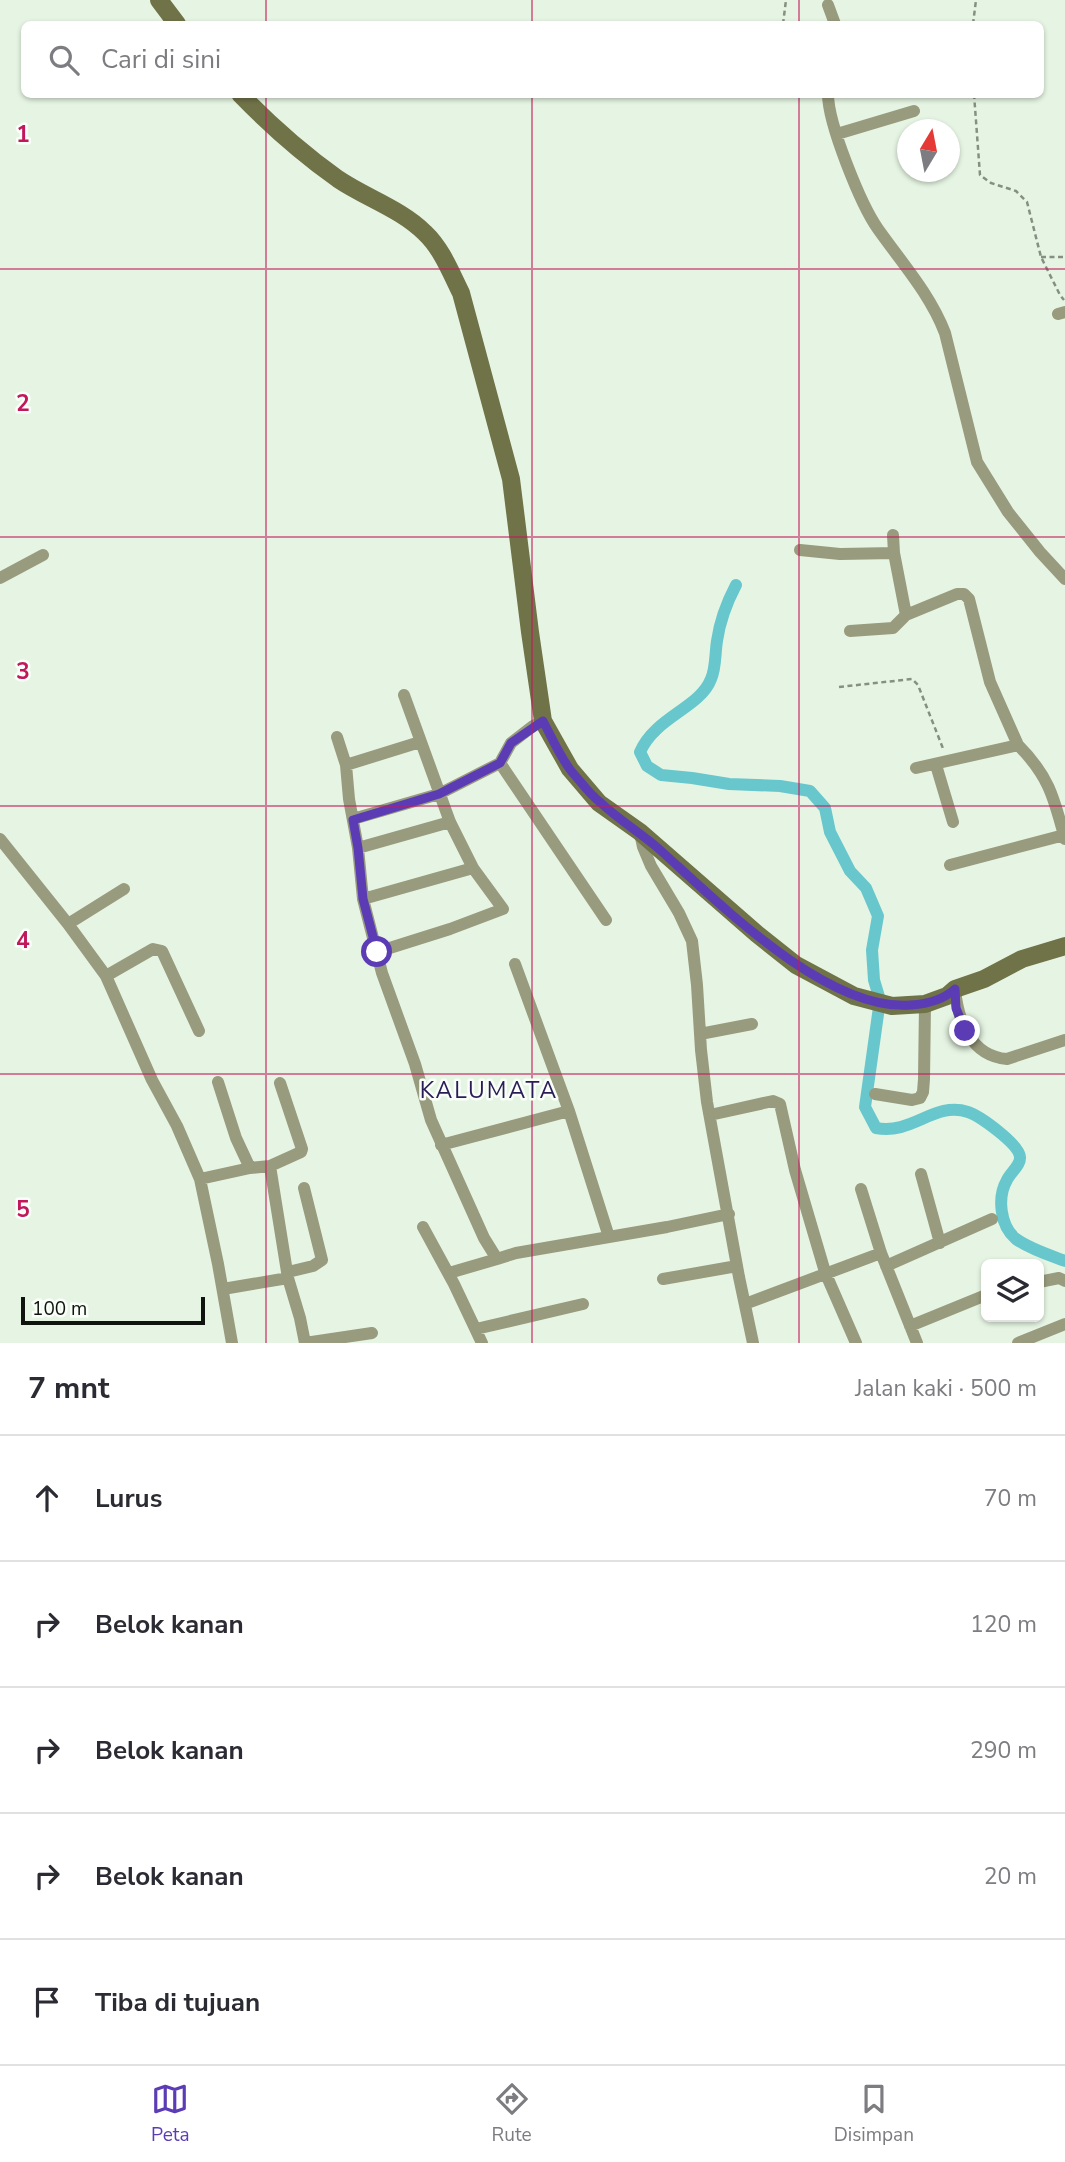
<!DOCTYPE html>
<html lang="id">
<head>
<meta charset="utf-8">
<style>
  body { margin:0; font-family:"Nunito Sans",sans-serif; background:#f2f2f3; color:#2b2b33 }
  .controls { position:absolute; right:21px; bottom:21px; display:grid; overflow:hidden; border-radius:10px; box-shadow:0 2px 5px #0004 }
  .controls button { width:63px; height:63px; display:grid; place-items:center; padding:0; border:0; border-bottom:2px solid #e1e1e2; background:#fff; color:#2b2b33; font:35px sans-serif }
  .compass { position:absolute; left:897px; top:119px; width:63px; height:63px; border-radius:50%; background:#fff; box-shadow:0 2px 5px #0004; rotate:10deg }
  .scale { position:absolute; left:21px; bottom:18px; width:184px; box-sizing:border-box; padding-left:7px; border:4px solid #0f140e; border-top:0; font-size:19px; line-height:24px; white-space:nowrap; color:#0f140e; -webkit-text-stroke:5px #f9fff8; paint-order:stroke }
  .stop { position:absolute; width:21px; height:21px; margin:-16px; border:5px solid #5c3cb4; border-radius:50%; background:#fff }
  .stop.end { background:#5c3cb4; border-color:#fff; box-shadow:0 2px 7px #0008 }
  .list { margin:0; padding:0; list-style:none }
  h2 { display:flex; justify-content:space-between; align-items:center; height:91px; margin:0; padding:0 28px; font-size:30px }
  h2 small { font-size:23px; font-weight:400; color:#7c7c81 }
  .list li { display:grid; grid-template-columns:46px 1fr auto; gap:21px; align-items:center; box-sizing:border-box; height:126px; padding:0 28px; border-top:2px solid #e1e1e2 }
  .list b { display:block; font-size:26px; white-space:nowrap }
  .list em { font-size:23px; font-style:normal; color:#7c7c81 }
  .icon { flex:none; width:38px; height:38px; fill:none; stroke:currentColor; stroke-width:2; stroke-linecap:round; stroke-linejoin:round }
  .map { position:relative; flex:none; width:1065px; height:1343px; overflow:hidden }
  .search { position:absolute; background:#fff; box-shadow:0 2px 5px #0004; left:21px; right:21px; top:21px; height:77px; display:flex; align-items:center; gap:18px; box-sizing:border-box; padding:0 24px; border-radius:10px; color:#7c7c81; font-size:26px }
  .sheet { height:721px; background:#fff }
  nav { display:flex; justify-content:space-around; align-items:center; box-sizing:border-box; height:98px; border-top:2px solid #e1e1e2; background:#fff; font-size:19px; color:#7c7c81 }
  nav a { display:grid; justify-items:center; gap:4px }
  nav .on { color:#5c3cb4 }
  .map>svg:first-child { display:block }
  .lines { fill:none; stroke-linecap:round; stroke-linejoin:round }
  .canal { stroke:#68c7cc; stroke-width:12 }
  .path { stroke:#859083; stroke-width:2.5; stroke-dasharray:5 3.5; stroke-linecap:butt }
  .street { stroke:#999b7e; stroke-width:12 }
  .secondary { stroke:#707248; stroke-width:18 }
  .route { stroke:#5c3cb4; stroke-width:9 }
  .grid { fill:none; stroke:#c2185b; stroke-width:2; stroke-opacity:0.55 }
  .labels { text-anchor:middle; stroke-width:5; stroke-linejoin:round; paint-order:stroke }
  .quarter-label { font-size:23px; letter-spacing:2px; fill:#2a1c56; stroke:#f9fff8 }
  .grid-label { font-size:23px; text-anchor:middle; font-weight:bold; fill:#c2185b; stroke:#f9fff8; stroke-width:5; stroke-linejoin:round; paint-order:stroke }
</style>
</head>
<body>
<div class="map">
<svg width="1065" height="1343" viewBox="0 0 1065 1343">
  <rect width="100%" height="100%" fill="#e6f5e3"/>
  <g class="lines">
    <!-- canal -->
    <path class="canal" d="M736,585C726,604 720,620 717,641C715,653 716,668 711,679C700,708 655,717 640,752L647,766L661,775L692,778L729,784L780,786L810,791L825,808L830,832L850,871L866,888L878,916L872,950L874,980L880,1000L865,1107L876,1128C913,1135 934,1101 968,1112C980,1116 1019,1144 1020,1157C1021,1165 1010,1173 1007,1180C997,1197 1000,1226 1016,1239C1030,1249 1049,1255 1065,1261"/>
    <!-- path -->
    <path class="path" d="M783,24L786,0
      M973,24L976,0
      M974,94L980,175L991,183L1016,191L1027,202L1041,257L1060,295L1064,300
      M1041,257H1065
      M839,687L912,679L918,685L944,751"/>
    <!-- street -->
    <path class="street" d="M828,5L835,24
      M828,94C828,124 861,205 878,229C902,263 930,294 945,333L977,462L1008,512L1040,552L1065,579
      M837,134L914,111
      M1058,314L1065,312
      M893,535L894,553L906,615
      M800,550L840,554L894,553
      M0,578L43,555
      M850,631L893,628L906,615L957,594H964L969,599L990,682L1018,745
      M337,737L346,765L349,799L358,848L363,899L382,973L415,1064L431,1120L484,1238L497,1259L516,1253L667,1227L729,1214
      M500,763L606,920
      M346,765L420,742
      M936,765L953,822
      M916,768L1018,745C1049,776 1054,798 1065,839
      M353,819L439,794L500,763L511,743L533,726L543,721
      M640,833L643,847L651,866L679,913L692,941L697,985L701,1050L707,1102L739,1277L753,1343
      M0,839L68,924L106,976L152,1080L177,1126L200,1179L218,1264L232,1343
      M358,848L450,822
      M950,865L1064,835
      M363,899L473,868
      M68,924L124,889
      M377,952L450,929L503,909L473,868L450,822L404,695
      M515,964L569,1111L609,1237
      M106,976L153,949L162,951L199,1031
      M955,989C958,1020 970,1056 1007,1059L1065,1040
      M700,1034L752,1024
      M218,1082L236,1138L250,1168
      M875,1094L912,1100L920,1098L923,1092L924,1079L925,1004
      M710,1115L773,1101L780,1104L795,1170L825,1272L856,1343
      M441,1145L569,1111
      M270,1166L288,1278L300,1318L305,1343
      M921,1174L940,1243
      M200,1179L250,1168L270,1166L301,1152L302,1149L280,1083
      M861,1189L881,1253L917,1343
      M423,1227L454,1284L482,1343
      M886,1266L992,1219
      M288,1272L313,1266L322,1260L304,1188
      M449,1273L497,1259
      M663,1279L737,1266
      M1039,1282L1059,1278L1065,1281
      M223,1289L288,1278
      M745,1304L881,1253
      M910,1326L986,1295
      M476,1329L583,1304
      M305,1343L372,1333
      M1018,1343L1065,1324"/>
    <!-- secondary -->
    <path class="secondary" d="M159,0L177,24
      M240,94C270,125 303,154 338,179C366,198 401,209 425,233C442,249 451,273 461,293L511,479L530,632L543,721L570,769L599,803L640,832L757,934L796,965L854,996L892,1006L925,1004L947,996L955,989L984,979L1022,959L1065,946"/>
  </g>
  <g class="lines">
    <!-- route -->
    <path class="route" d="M377,952L363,899L358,848L353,820L439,794L500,763L511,743L543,721C552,738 560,757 572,772C581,782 590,795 601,803C619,820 641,833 659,849C719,903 827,1012 911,1005C927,1004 943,1000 955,989L956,1008L965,1031"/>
  </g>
  <!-- grid -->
  <path class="grid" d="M266,0V24M532,0V24M799,0V24M266,94V1343M532,94V1343M799,94V1343M0,269H1065M0,537H1065M0,806H1065M0,1074H1065"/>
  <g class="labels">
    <!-- quarter labels -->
    <g class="quarter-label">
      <text x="489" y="1098">KALUMATA</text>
    </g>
  </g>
  <g class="grid-label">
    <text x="23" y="142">1</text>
    <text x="23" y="411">2</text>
    <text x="23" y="679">3</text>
    <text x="23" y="948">4</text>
    <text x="23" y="1217">5</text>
  </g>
</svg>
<div class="controls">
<button><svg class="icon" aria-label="layers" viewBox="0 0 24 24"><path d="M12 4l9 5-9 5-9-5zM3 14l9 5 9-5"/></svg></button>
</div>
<svg class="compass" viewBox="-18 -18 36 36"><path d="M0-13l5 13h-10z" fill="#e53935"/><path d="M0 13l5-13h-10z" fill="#7c7c81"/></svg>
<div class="scale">100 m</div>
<div class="stop" style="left:377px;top:952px"></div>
<div class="stop end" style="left:965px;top:1031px"></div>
<div class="search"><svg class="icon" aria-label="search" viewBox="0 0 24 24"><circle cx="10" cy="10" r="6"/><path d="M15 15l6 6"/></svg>Cari di sini</div>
</div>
<section class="sheet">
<h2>7 mnt<small>Jalan kaki · 500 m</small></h2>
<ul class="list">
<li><svg class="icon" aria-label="ahead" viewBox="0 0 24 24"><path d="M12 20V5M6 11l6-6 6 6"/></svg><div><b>Lurus</b></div><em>70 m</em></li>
<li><svg class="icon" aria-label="right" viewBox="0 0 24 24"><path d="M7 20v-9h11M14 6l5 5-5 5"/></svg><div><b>Belok kanan</b></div><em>120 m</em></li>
<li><svg class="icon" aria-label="right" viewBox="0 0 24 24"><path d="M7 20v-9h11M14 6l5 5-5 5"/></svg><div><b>Belok kanan</b></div><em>290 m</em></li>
<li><svg class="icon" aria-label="right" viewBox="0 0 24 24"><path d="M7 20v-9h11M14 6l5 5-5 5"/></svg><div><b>Belok kanan</b></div><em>20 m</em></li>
<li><svg class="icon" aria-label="arrive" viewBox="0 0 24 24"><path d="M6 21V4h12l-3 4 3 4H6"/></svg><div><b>Tiba di tujuan</b></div></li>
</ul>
</section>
<nav>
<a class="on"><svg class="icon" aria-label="map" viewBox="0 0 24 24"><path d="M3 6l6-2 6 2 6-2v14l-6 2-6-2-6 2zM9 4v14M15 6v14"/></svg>Peta</a>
<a><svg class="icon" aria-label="directions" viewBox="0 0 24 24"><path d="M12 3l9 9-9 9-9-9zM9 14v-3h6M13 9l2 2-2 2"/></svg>Rute</a>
<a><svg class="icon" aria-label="saved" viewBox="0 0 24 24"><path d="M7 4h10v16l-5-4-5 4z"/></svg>Disimpan</a>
</nav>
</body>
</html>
